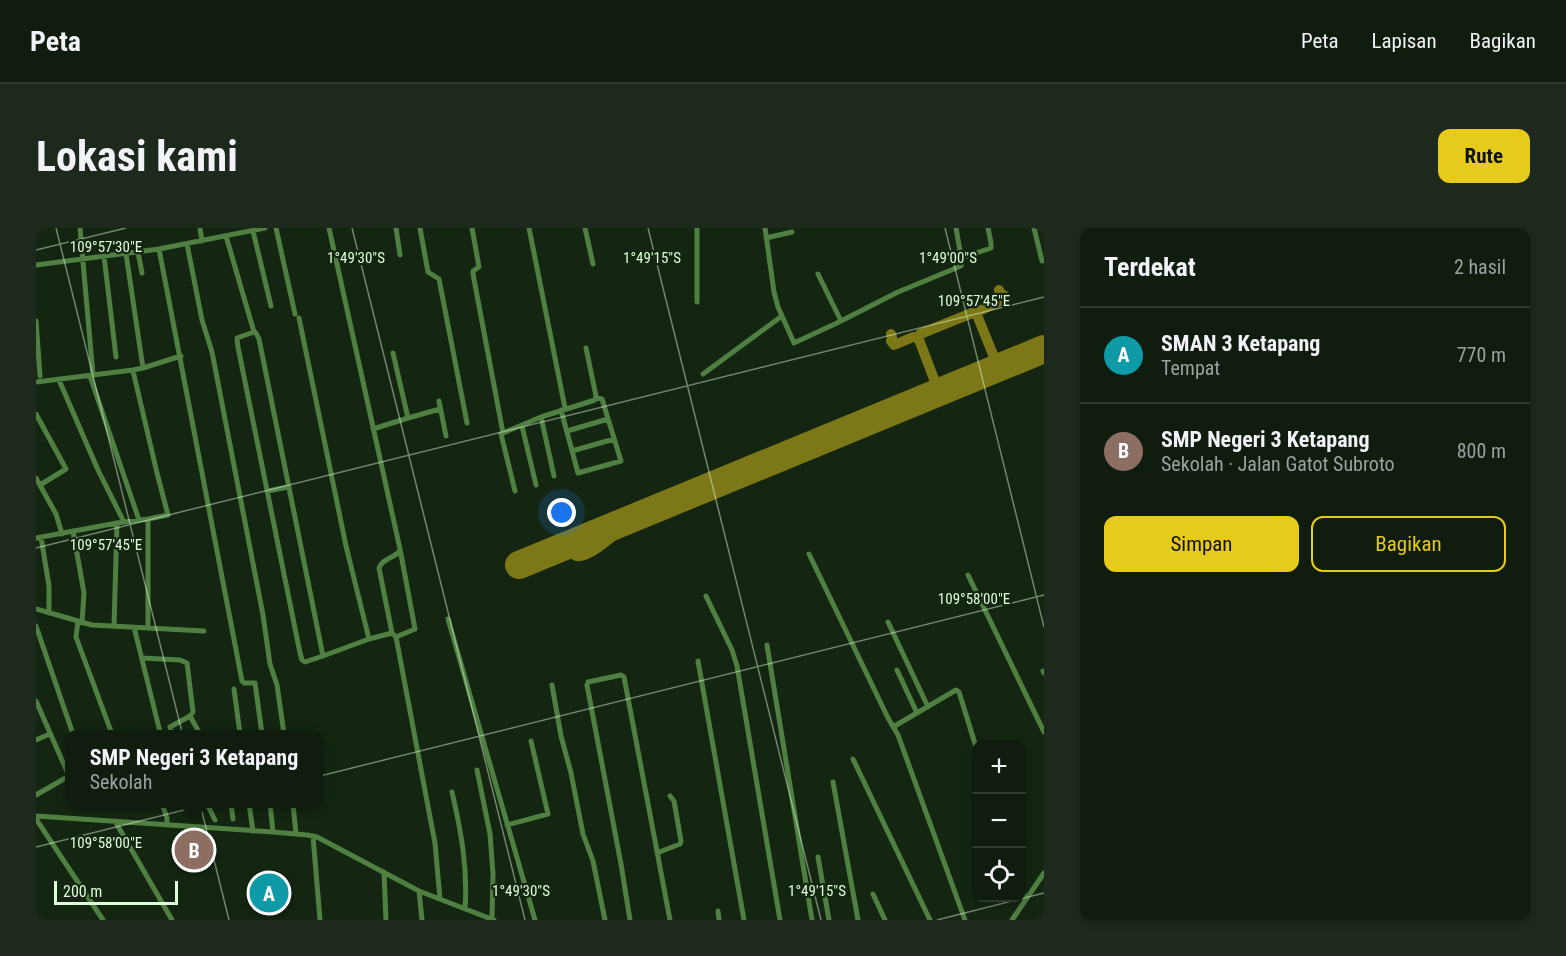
<!DOCTYPE html>
<html lang="id">
<head>
<meta charset="utf-8">
<style>
  body { margin:0; font-family:"Roboto Condensed",sans-serif; background:#1d291c; color:#f1f3f6 }
  .controls { position:absolute; right:18px; bottom:18px; display:grid; overflow:hidden; border-radius:12px; box-shadow:0 3px 9px #0003 }
  .controls button { width:54px; height:54px; display:grid; place-items:center; padding:0; border:0; border-bottom:2px solid #2f3a2e; background:#0f1c0e; color:#f1f3f6; font:30px sans-serif }
  .scale { position:absolute; left:18px; bottom:15px; width:124px; box-sizing:border-box; padding-left:6px; border:3px solid #dffbdb; border-top:0; font-size:16px; line-height:21px; white-space:nowrap; color:#dffbdb; -webkit-text-stroke:4px #142612; paint-order:stroke }
  .you { position:absolute; left:526px; top:285px; width:21px; height:21px; margin:-15px; border:4px solid #fff; border-radius:50%; background:#1a73e8; box-shadow:0 0 0 9px #1a73e833 }
  .badge { display:grid; place-items:center; width:39px; height:39px; border-radius:50%; background:#e6ca1c; color:#fff; font-size:20px; font-weight:700 }
  .pin { position:absolute; translate:-50% -50%; border:3px solid #fff; box-shadow:0 2px 6px #0006 }
  .popup { position:absolute; left:29px; top:502px; width:258px; height:78px; box-sizing:border-box; display:grid; place-content:center; border-radius:12px; background:#0f1c0e; filter:drop-shadow(0 2px 4px #0005); font-size:20px; white-space:nowrap; color:#9ba19e }
  .popup b { font-size:22px; color:#f1f3f6 }
  .popup::after { content:''; position:absolute; left:50%; top:100%; margin-left:-12px; border:12px solid transparent; border-top-color:#0f1c0e }
  .list { margin:0; padding:0; list-style:none }
  h2 { display:flex; justify-content:space-between; align-items:center; height:78px; margin:0; padding:0 24px; font-size:26px }
  h2 small { font-size:20px; font-weight:400; color:#9ba19e }
  .list li { display:grid; grid-template-columns:39px 1fr auto; gap:18px; align-items:center; box-sizing:border-box; height:96px; padding:0 24px; border-top:2px solid #2f3a2e }
  .list b { display:block; font-size:22px; white-space:nowrap }
  .list p { margin:0; font-size:20px; white-space:nowrap; color:#9ba19e }
  .list em { font-size:20px; font-style:normal; color:#9ba19e }
  .actions { display:flex; gap:12px; padding:18px 24px }
  .actions a { flex:1; padding:14px 0; border:2px solid #e6ca1c; border-radius:12px; text-align:center; font-size:21px; color:#e6ca1c }
  .actions .main { background:#e6ca1c; color:#111 }
  .icon { flex:none; width:33px; height:33px; fill:none; stroke:currentColor; stroke-width:2; stroke-linecap:round; stroke-linejoin:round }
  .map { position:relative; flex:none; width:1008px; height:692px; overflow:hidden; border-radius:12px }
  header { display:flex; align-items:center; gap:36px; box-sizing:border-box; height:84px; padding:0 30px; background:#0f1c0e; border-bottom:2px solid #2f3a2e }
  header strong { font-size:28px }
  nav { display:flex; gap:33px; margin-inline-start:auto; font-size:21px }
  .intro { display:flex; align-items:center; justify-content:space-between; box-sizing:border-box; height:144px; padding:0 36px }
  h1 { margin:0; font-size:42px }
  .button { padding:15px 27px; border-radius:12px; background:#e6ca1c; color:#111; font-size:21px; font-weight:700 }
  main { display:flex; gap:36px; padding:0 36px }
  aside { flex:1; background:#0f1c0e; border-radius:12px; box-shadow:0 3px 9px #0003 }
  .map>svg:first-child { display:block }
  .lines { fill:none; stroke-linecap:round; stroke-linejoin:round }
  .taxiway { stroke:#7d7817; stroke-width:10 }
  .runway { stroke:#7d7817; stroke-width:28 }
  .minor { stroke:#4f8042; stroke-width:5 }
  .ticks { fill:none; stroke:#dffbdb; stroke-width:1.5; stroke-opacity:0.45 }
  .ticks-label { font-size:15px; text-anchor:middle; fill:#dffbdb; stroke:#142612; stroke-width:4.5; stroke-linejoin:round; paint-order:stroke }
</style>
</head>
<body>
<header>
<strong>Peta</strong>
<nav><a>Peta</a><a>Lapisan</a><a>Bagikan</a></nav>
</header>
<div class="intro"><h1>Lokasi kami</h1><a class="button">Rute</a></div>
<main>
<div class="map">
<svg width="1008" height="692" viewBox="0 0 1008 692">
  <rect width="100%" height="100%" fill="#142612"/>
  <g class="lines">
    <!-- taxiway -->
    <path class="taxiway" d="M963,62L964,65L969,68V71L943,83L941,87L960,134L968,137
      M855,106L856,109L855,113L858,117L877,109L881,110
      M907,162L901,159L882,109L884,106L936,85L941,87
      M533,317C535,321 536,327 541,328C553,332 589,297 600,289"/>
    <!-- runway -->
    <path class="runway" d="M483,337L1008,121"/>
    <!-- minor -->
    <path class="minor" d="M44,0L57,147
      M164,0L166,13
      M240,0L259,86
      M293,0L364,321L379,401L360,409
      M360,0L364,27
      M384,0L392,44L403,51L431,195
      M436,0L443,39L437,43V46L467,205L505,189L559,172L560,168L550,120
      M493,0L529,180
      M549,0L557,36
      M661,0V74
      M729,0L738,64L742,79L758,115L801,95L862,64L925,38L926,34L920,0
      M998,0L1006,33
      M217,3L235,78
      M190,8L218,104
      M730,10L756,4
      M151,16L166,92L176,124L227,387L234,436L241,457L248,506
      M123,21L206,453L208,455H219L226,506
      M102,24L106,45
      M90,26L107,140L145,128
      M68,28L80,129
      M925,30L955,20V15L952,0
      M0,37L123,21L229,0
      M782,46L805,93
      M263,90L310,318L333,411
      M0,93L4,148
      M218,104L220,105L223,111L287,428L269,434L266,432L264,425L202,119L201,110Z
      M667,146L746,88
      M54,148L103,292
      M23,152L62,242L88,294
      M0,154L97,142
      M403,173L410,208
      M525,182L542,245L585,233L566,171L560,170
      M0,186L30,241L4,257
      M505,189L518,248
      M372,190L404,181
      M486,198L500,257
      M337,201L372,190L357,125
      M531,203L572,191
      M465,206L479,263
      M536,223L578,211
      M0,250L20,286L26,306
      M232,263L252,259
      M112,291V400
      M37,303L48,365L46,395
      M5,309L13,358V385
      M0,310L81,295
      M364,323C358,330 346,331 343,340L356,405L360,409L394,589L399,615L404,671
      M773,326L852,490L862,507L929,692
      M932,347L1008,504
      M670,368L696,422L701,438L744,692
      M0,381L56,397L168,403
      M412,391L499,692
      M42,393L40,409L76,506
      M852,394L892,479
      M0,398L37,506
      M78,398L81,295L112,291L132,287L121,245L98,147L97,142L107,140
      M98,399L124,504L120,506
      M731,417L776,692
      M287,428L333,411L356,405
      M106,430L144,432L151,435L157,484L154,488L134,499L137,506
      M662,433L708,692
      M861,442L881,485
      M1007,443L1008,445
      M552,454L585,447L588,449L634,692
      M516,457L525,508L535,545L547,606L557,633L569,692
      M551,457L585,636L594,692
      M198,461L204,506
      M0,473L33,548
      M154,488L164,506
      M857,499L920,462L923,464L940,519
      M0,512L14,506
      M817,531L894,692
      M441,542L454,606L457,646L456,691
      M797,554L822,692
      M416,564C425,603 432,640 429,681
      M0,567L33,548
      M126,576L131,590V597
      M171,576L179,592
      M195,576L197,591
      M213,576L217,603
      M234,576L237,604
      M257,576L260,606
      M0,588L237,604L271,607L281,609L383,663L458,692
      M0,591L67,692
      M79,593L136,692
      M471,597L512,586L495,513
      M277,608L284,692
      M621,625L644,616L645,613L638,573L634,568
      M782,629L793,692
      M348,644L350,692
      M986,661L989,672
      M383,663L386,692
      M837,666L849,692
      M682,683L683,692
      M976,692L1008,645"/>
  </g>
  <!-- ticks -->
  <path class="ticks" d="M20,0L193,692M316,0L489,692M612,0L785,692M909,0L1008,399M0,22L90,0M0,320L1008,69M0,619L1008,367M901,692L1008,665"/>
  <g class="ticks-label">
    <text x="70" y="24">109°57'30"E</text>
    <text x="320" y="35">1°49'30"S</text>
    <text x="616" y="35">1°49'15"S</text>
    <text x="912" y="35">1°49'00"S</text>
    <text x="938" y="78">109°57'45"E</text>
    <text x="70" y="322">109°57'45"E</text>
    <text x="938" y="376">109°58'00"E</text>
    <text x="70" y="620">109°58'00"E</text>
    <text x="485" y="668">1°49'30"S</text>
    <text x="781" y="668">1°49'15"S</text>
  </g>
</svg>
<div class="controls">
<button>+</button>
<button>−</button>
<button><svg class="icon" aria-label="locate" viewBox="0 0 24 24"><circle cx="12" cy="12" r="6"/><path d="M12 2v4M12 18v4M2 12h4M18 12h4"/></svg></button>
</div>
<div class="scale">200 m</div>
<div class="you"></div>
<div class="pin badge" style="left:233px;top:665px;background:#0f9aa8">A</div>
<div class="pin badge" style="left:158px;top:622px;background:#8d6e63">B</div>
<div class="popup"><b>SMP Negeri 3 Ketapang</b>Sekolah</div>
</div>
<aside>
<h2>Terdekat<small>2 hasil</small></h2>
<ul class="list">
<li><span class="badge" style="background:#0f9aa8">A</span><div><b>SMAN 3 Ketapang</b><p>Tempat</p></div><em>770 m</em></li>
<li><span class="badge" style="background:#8d6e63">B</span><div><b>SMP Negeri 3 Ketapang</b><p>Sekolah · Jalan Gatot Subroto</p></div><em>800 m</em></li>
</ul>
<div class="actions"><a class="main">Simpan</a><a>Bagikan</a></div>
</aside>
</main>
</body>
</html>
